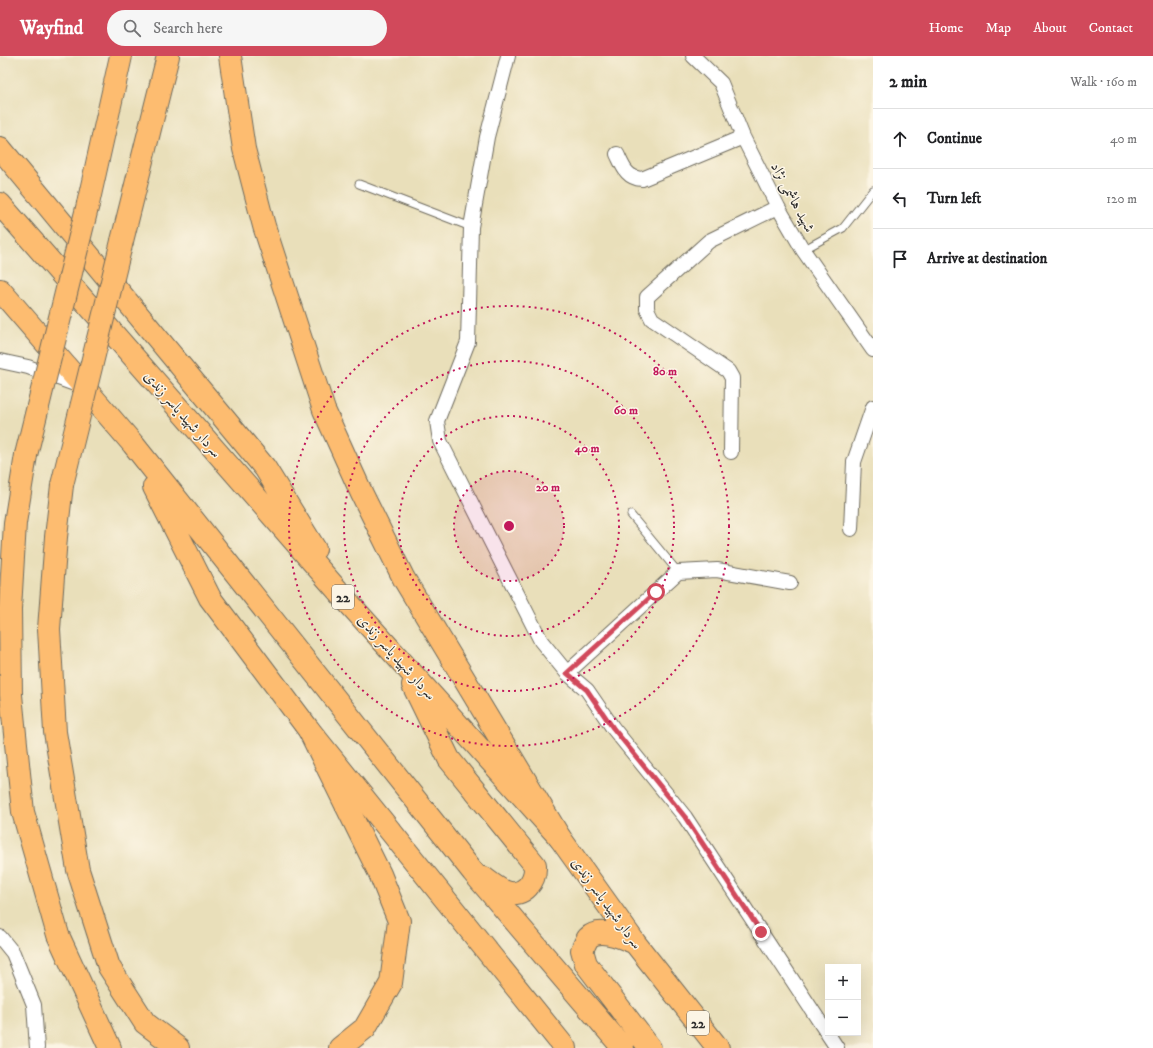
<!DOCTYPE html>
<html lang="en">
<head>
<meta charset="utf-8">
<style>
  body { margin:0; font-family:"IM FELL DW Pica",Amiri,serif; background:#f6f6f6; color:#202124 }
  .controls { position:absolute; right:12px; bottom:12px; display:grid; overflow:hidden; border-radius:0px; box-shadow:0 4px 16px #0002 }
  .controls button { width:36px; height:36px; display:grid; place-items:center; padding:0; border:0; border-bottom:1px solid #e0e0e0; background:#fff; color:#202124; font:20px sans-serif }
  .stop { position:absolute; width:12px; height:12px; margin:-9px; border:3px solid #d1495b; border-radius:50%; background:#fff }
  .stop.end { background:#d1495b; border-color:#fff; box-shadow:0 1px 4px #0008 }
  .list { margin:0; padding:0; list-style:none }
  h2 { display:flex; justify-content:space-between; align-items:center; height:52px; margin:0; padding:0 16px; font-size:17px }
  h2 small { font-size:13px; font-weight:400; color:#757577 }
  .list li { display:grid; grid-template-columns:26px 1fr auto; gap:12px; align-items:center; box-sizing:border-box; height:60px; padding:0 16px; border-top:1px solid #e0e0e0 }
  .list b { display:block; font-size:15px; white-space:nowrap }
  .list em { font-size:13px; font-style:normal; color:#757577 }
  .icon { flex:none; width:22px; height:22px; fill:none; stroke:currentColor; stroke-width:2; stroke-linecap:round; stroke-linejoin:round }
  .map { position:relative; flex:none; width:873px; height:992px; overflow:hidden }
  header { display:flex; align-items:center; gap:24px; box-sizing:border-box; height:56px; padding:0 20px; background:#d1495b; color:#fff }
  header strong { font-size:19px }
  nav { display:flex; gap:22px; margin-inline-start:auto; font-size:14px }
  .search { width:280px; height:36px; background:#f6f6f6; display:flex; align-items:center; gap:10px; box-sizing:border-box; padding:0 14px; border-radius:22px; color:#757577; font-size:15px }
  main { display:flex }
  aside { flex:1; background:#fff }
  .map>svg:first-child { display:block }
  .lines { fill:none; stroke-linecap:round; stroke-linejoin:round }
  .service-casing { stroke:#6e6a5d; stroke-width:9 }
  .minor-casing { stroke:#6e6a5d; stroke-width:16 }
  .trunk-casing { stroke:#6e6a5d; stroke-width:24 }
  .motorway-casing { stroke:#6e6a5d; stroke-width:24 }
  .service { stroke:#fff; stroke-width:7 }
  .minor { stroke:#fff; stroke-width:14 }
  .trunk { stroke:#fdbc70; stroke-width:22 }
  .motorway { stroke:#fdbc70; stroke-width:22 }
  .motorway-bridge-casing { stroke:#6e6a5d; stroke-width:24; stroke-linecap:butt }
  .motorway-bridge { stroke:#fdbc70; stroke-width:22 }
  .route { stroke:#d1495b; stroke-width:5 }
  .ring { fill:none; stroke:#c2185b; stroke-width:2; stroke-dasharray:2 4 }
  .labels { text-anchor:middle; stroke-width:3; stroke-linejoin:round; paint-order:stroke }
  .shield { fill:#fcf5e5; stroke:#6a6863; stroke-width:1 }
  .shield-label { font-size:14px; font-weight:bold; fill:#2b2b2b }
  .street-label { font-size:15px; fill:#2b2b2b; stroke:#fcf5e5 }
  .centre { fill:#c2185b; stroke:#fcf5e5; stroke-width:2 }
  .ring-label { font-size:12px; text-anchor:middle; font-weight:bold; fill:#c2185b; stroke:#fcf5e5; stroke-width:3; stroke-linejoin:round; paint-order:stroke }
</style>
</head>
<body>
<header>
<strong>Wayfind</strong>
<div class="search"><svg class="icon" aria-label="search" viewBox="0 0 24 24"><circle cx="10" cy="10" r="6"/><path d="M15 15l6 6"/></svg>Search here</div>
<nav><a>Home</a><a>Map</a><a>About</a><a>Contact</a></nav>
</header>
<main>
<div class="map">
<svg width="873" height="992" viewBox="0 0 873 992">
  <rect width="100%" height="100%" fill="#fcf5e5"/>
  <filter id="ink" filterUnits="userSpaceOnUse"><feTurbulence type="fractalNoise" baseFrequency=".025" numOctaves="2"/><feDisplacementMap in="SourceGraphic" scale="8" xChannelSelector="R" yChannelSelector="G"/><feConvolveMatrix kernelMatrix="1 2 1 2 8 2 1 2 1" color-interpolation-filters="sRGB"/></filter>
  <filter id="wash" filterUnits="userSpaceOnUse"><feTurbulence type="fractalNoise" baseFrequency=".012" numOctaves="4" result="noise"/><feDisplacementMap in="SourceGraphic" scale="16" xChannelSelector="R" yChannelSelector="G"/><feGaussianBlur stdDeviation="0.9" result="paint"/><feColorMatrix in="noise" values="0 0 0 0 0 0 0 0 0 0 0 0 0 0 0 0 0 1.4 0 .05"/><feComposite in="paint" operator="in"/></filter>
  <g filter="url(#wash)">
    <rect width="100%" height="100%" fill="#e9dfba"/>
  </g>
  <g filter="url(#ink)">
    <g class="lines">
      <defs>
        <path id="service" d="M359,128L471,171
          M803,194L843,172L873,134
          M631,459L678,516"/>
        <path id="minor" d="M508,0L487,81L471,171L468,286L437,365L440,385L541,585L567,617L587,634L613,672L685,761L837,992
          M693,0L721,27L743,81L778,151L803,194L873,294
          M617,98C623,110 626,122 642,123L743,81
          M0,305L28,311L80,330
          M731,396L732,322L728,315L652,263L647,253V241L709,185L778,151
          M851,473L854,406L873,351
          M567,617L678,516L717,514L790,527
          M0,881L13,897L34,949L37,992"/>
        <path id="trunk" d="M0,92L265,412L315,493
          M0,148L346,544L560,782L635,887L718,992
          M0,234L133,388L473,816L623,992
          M154,431L210,542L309,674L565,992
          M413,629L449,703L535,809C536,825 524,842 506,836C498,833 491,827 484,822
          M635,887C623,882 600,870 588,882C586,885 584,890 582,894L586,908L650,992"/>
        <path id="motorway" d="M230,0L244,93L264,170L324,354L362,438L404,523L560,782
          M88,148L121,0
          M122,185L168,0
          M26,399L15,467L10,553L11,639L23,756L58,879L110,992
          M62,429L56,481L49,573L55,676L78,814L109,911L145,967L178,992
          M309,674L380,818L399,865L391,927L365,972L340,992"/>
      </defs>
      <!-- service casing -->
      <use href="#service" class="service-casing"/>
      <!-- minor casing -->
      <use href="#minor" class="minor-casing"/>
      <!-- trunk casing -->
      <use href="#trunk" class="trunk-casing"/>
      <!-- motorway casing -->
      <use href="#motorway" class="motorway-casing"/>
      <!-- service -->
      <use href="#service" class="service"/>
      <!-- minor -->
      <use href="#minor" class="minor"/>
      <!-- trunk -->
      <use href="#trunk" class="trunk"/>
      <!-- motorway -->
      <use href="#motorway" class="motorway"/>
      <defs>
        <path id="motorway-bridge" d="M26,399L88,148
          M62,429L122,185"/>
      </defs>
      <!-- motorway-bridge casing -->
      <use href="#motorway-bridge" class="motorway-bridge-casing"/>
      <!-- motorway-bridge -->
      <use href="#motorway-bridge" class="motorway-bridge"/>
    </g>
  </g>
  <g class="lines" filter="url(#ink)">
    <!-- route -->
    <path class="route" d="M656,536L567,617L587,634L613,672L685,761L761,876"/>
  </g>
  <!-- distance rings -->
  <circle cx="509" cy="470" r="55" fill="#c2185b" fill-opacity=".12"/>
  <g class="ring">
    <circle cx="509" cy="470" r="55"/>
    <circle cx="509" cy="470" r="110"/>
    <circle cx="509" cy="470" r="165"/>
    <circle cx="509" cy="470" r="220"/>
  </g>
  <g class="labels">
    <!-- shield labels -->
    <g class="shield">
      <rect x="332" y="529" width="22" height="24" rx="3"/>
      <rect x="687" y="955" width="22" height="24" rx="3"/>
    </g>
    <g class="shield-label">
      <text x="343" y="546">22</text>
      <text x="698" y="972">22</text>
    </g>
    <!-- street labels -->
    <g class="street-label">
      <text transform="translate(793 141) rotate(62)" y="5">شهید هاشمی نژاد</text>
      <text transform="translate(183 358) rotate(49)" y="5">سردار شهید یاسر زندی</text>
      <text transform="translate(397 601) rotate(48)" y="5">سردار شهید یاسر زندی</text>
      <text transform="translate(607 847) rotate(54)" y="5">سردار شهید یاسر زندی</text>
    </g>
  </g>
  <circle cx="509" cy="470" r="6" class="centre"/>
  <g class="ring-label">
    <text x="665" y="319">80 m</text>
    <text x="626" y="358">60 m</text>
    <text x="587" y="396">40 m</text>
    <text x="548" y="435">20 m</text>
  </g>
</svg>
<div class="controls">
<button>+</button>
<button>−</button>
</div>
<div class="stop" style="left:656px;top:536px"></div>
<div class="stop end" style="left:761px;top:876px"></div>
</div>
<aside>
<h2>2 min<small>Walk · 160 m</small></h2>
<ul class="list">
<li><svg class="icon" aria-label="ahead" viewBox="0 0 24 24"><path d="M12 20V5M6 11l6-6 6 6"/></svg><div><b>Continue</b></div><em>40 m</em></li>
<li><svg class="icon" aria-label="left" viewBox="0 0 24 24"><path d="M17 20v-9H6M10 6l-5 5 5 5"/></svg><div><b>Turn left</b></div><em>120 m</em></li>
<li><svg class="icon" aria-label="arrive" viewBox="0 0 24 24"><path d="M6 21V4h12l-3 4 3 4H6"/></svg><div><b>Arrive at destination</b></div></li>
</ul>
</aside>
</main>
</body>
</html>
